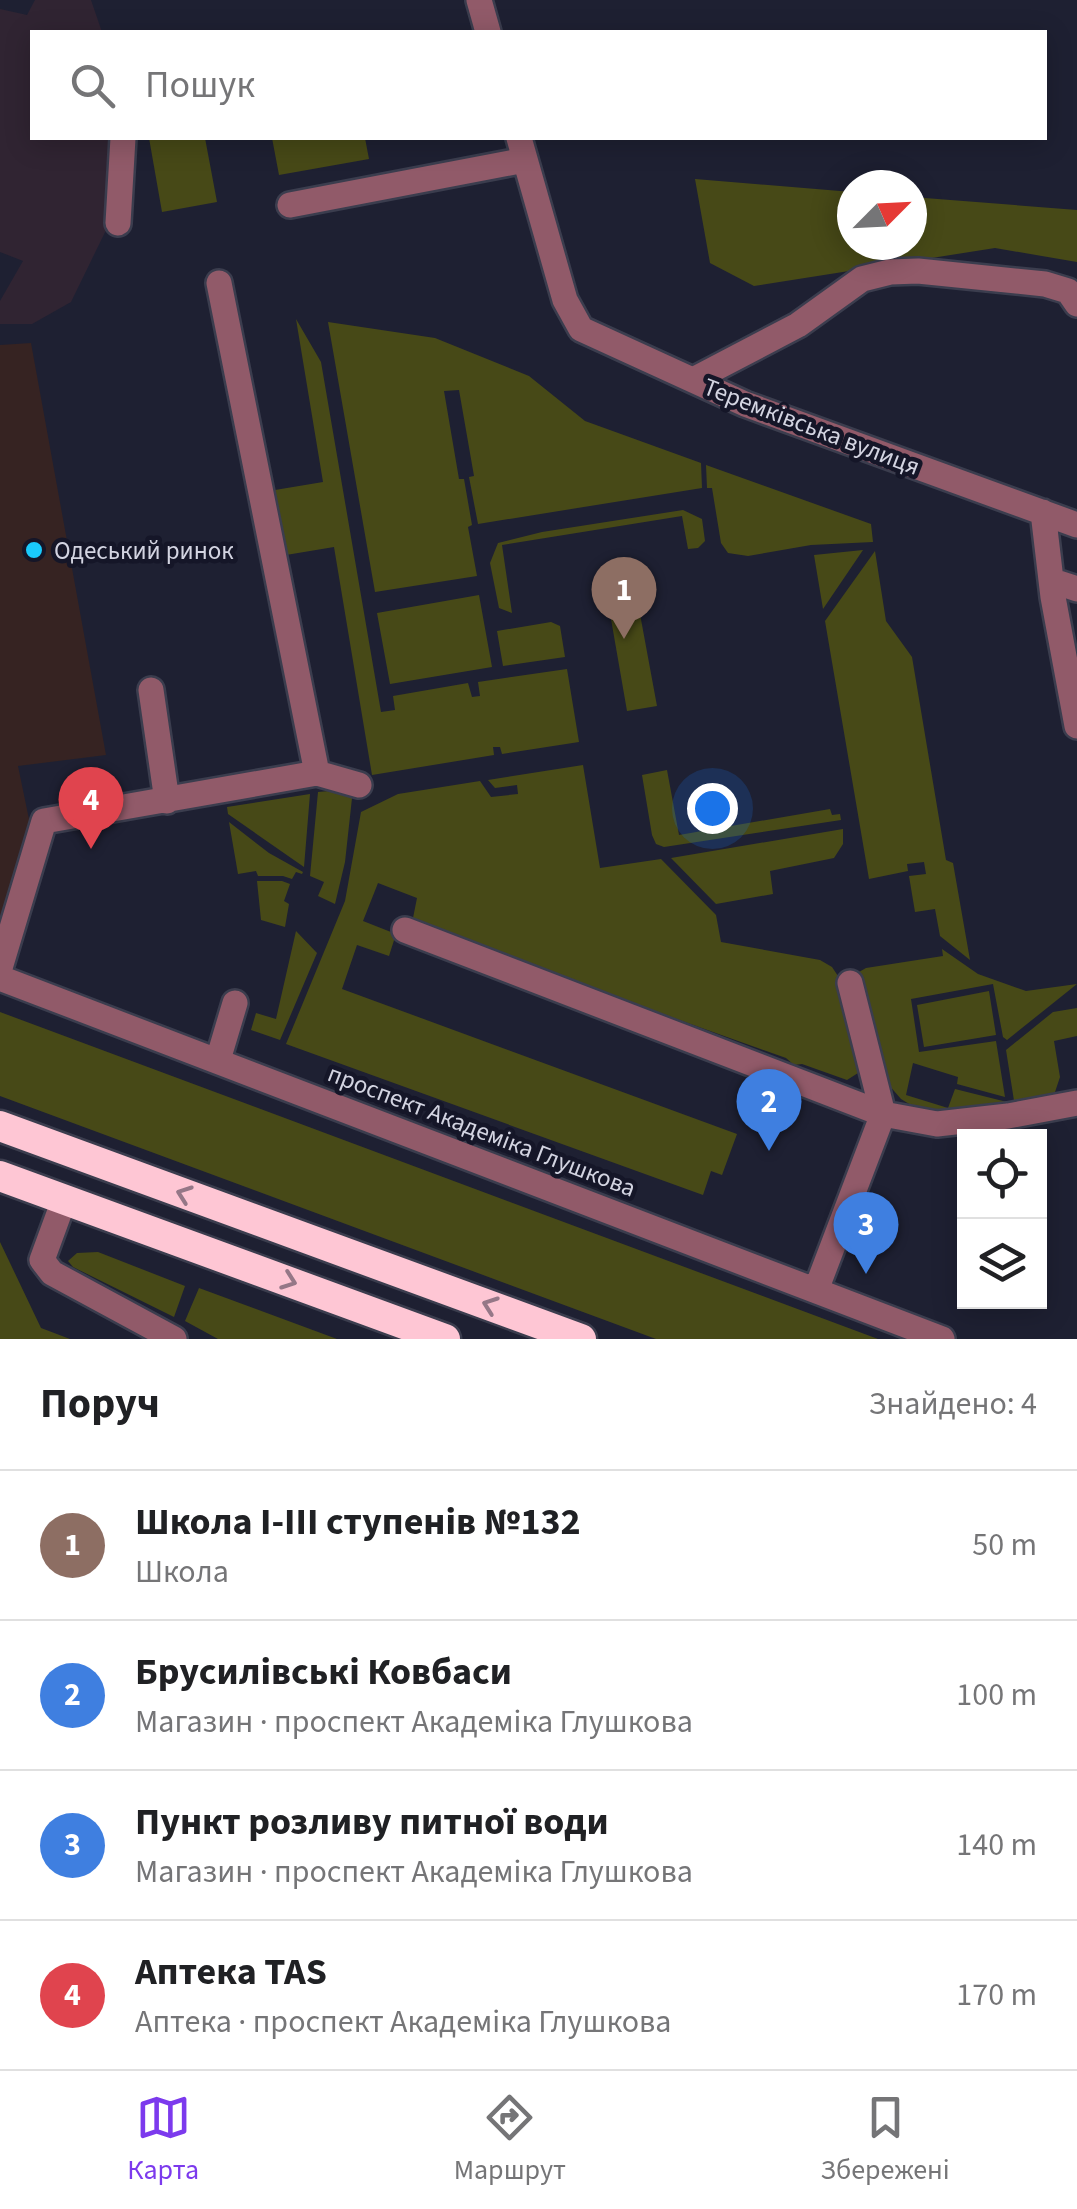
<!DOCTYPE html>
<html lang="uk">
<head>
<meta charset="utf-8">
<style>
  body { margin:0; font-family:"Source Sans 3",sans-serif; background:#f6f6f6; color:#202124 }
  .controls { position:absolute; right:30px; bottom:30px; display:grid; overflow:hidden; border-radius:0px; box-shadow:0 5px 25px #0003 }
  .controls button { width:90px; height:90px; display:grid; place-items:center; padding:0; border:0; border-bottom:2px solid #e0e0e0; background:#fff; color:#202124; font:50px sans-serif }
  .compass { position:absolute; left:837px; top:170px; width:90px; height:90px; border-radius:50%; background:#fff; box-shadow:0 5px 25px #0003; rotate:66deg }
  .you { position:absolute; left:712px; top:808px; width:35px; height:35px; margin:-25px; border:8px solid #fff; border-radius:50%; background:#1a73e8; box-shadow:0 0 0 15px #1a73e833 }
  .badge { display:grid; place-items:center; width:65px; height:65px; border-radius:50%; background:#7c3aed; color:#fff; font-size:32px; font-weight:700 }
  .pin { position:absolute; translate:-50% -82px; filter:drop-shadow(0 2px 5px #0008) }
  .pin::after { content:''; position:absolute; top:52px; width:35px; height:30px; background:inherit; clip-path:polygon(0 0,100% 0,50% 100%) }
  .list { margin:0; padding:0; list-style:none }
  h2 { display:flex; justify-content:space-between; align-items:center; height:130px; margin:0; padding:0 40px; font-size:42px }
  h2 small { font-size:32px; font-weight:400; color:#757577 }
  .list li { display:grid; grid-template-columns:65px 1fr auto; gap:30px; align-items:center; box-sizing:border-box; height:150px; padding:0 40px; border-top:2px solid #e0e0e0 }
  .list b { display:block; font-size:38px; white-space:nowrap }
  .list p { margin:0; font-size:32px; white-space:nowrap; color:#757577 }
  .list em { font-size:32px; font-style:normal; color:#757577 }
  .icon { flex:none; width:55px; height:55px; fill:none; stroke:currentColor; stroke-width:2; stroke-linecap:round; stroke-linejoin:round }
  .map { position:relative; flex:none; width:1077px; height:1339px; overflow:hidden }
  .search { position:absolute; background:#fff; box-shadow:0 5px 25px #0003; left:30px; right:30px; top:30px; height:110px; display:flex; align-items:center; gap:25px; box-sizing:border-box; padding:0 35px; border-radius:0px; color:#757577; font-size:38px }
  .sheet { height:730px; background:#fff }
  nav { display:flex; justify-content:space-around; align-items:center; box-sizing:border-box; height:140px; border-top:2px solid #e0e0e0; background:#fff; font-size:28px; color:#757577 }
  nav a { display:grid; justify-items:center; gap:5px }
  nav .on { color:#7c3aed }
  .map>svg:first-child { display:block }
  .commercial { fill:#362322 }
  .industrial { fill:#302432 }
  .green { fill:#474917 }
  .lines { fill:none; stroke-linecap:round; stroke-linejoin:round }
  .minor-casing { stroke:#3b3d4e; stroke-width:30 }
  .highway-casing { stroke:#3b3d4e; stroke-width:35 }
  .minor { stroke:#915a69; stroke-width:25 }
  .highway { stroke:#fec6d4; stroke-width:30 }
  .oneway { stroke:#957787 }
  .poi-dot { fill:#1acafc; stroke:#151628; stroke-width:4 }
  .labels { text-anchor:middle; stroke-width:9; stroke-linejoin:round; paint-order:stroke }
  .street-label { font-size:25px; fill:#d3d4e1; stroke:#151628 }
  .poi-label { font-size:25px; fill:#d3d4e1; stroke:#151628; text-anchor:start }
</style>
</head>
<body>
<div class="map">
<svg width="1077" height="1339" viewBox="0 0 1077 1339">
  <rect width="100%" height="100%" fill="#1e2032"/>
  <!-- commercial -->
  <path class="commercial" d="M31,343L106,755L18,766L30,824L0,941V345Z"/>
  <!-- industrial -->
  <path class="industrial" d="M35,0H91L102,32H32V138H110L106,170L109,224L71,302L32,324H0V301L23,261L0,252V9L27,15Z"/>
  <!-- green -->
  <path class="green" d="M149,138H205L217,202L162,212Z
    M272,138H365L369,159L279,175Z
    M695,179L852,192V245H912V197L1077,210V262L995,248L754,286L710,263Z
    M296,319L321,362L381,712L395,710L393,696L468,683L472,697L480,696L478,682L567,669L579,742L502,754L500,747H493L494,755L372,775L334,547L286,555L275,490L323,482Z
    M328,322L435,338L529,376L585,421L701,463L702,488L478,524L469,477L474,476L459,390L444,391L459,479H464L472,525L468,527L477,576L375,592Z
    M706,465L871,524L873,542L811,545L748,556L728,553L721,543L712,488H707Z
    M683,510L702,519L705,541L698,548L688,549L682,516L502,545L512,613L499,608L490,563L498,543L542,532Z
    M863,550L823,609L814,555Z
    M875,551L886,621L912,657L946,860L953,863L970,960L940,936L935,909L915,912L909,876L926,874L924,862L907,864L908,871L869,879L825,621Z
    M479,595L492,667L390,684L377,613Z
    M640,614L657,706L627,711L611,619Z
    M551,622L560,626L565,657L503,666L497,631Z
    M583,765L600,868L661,859L716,915L721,942L820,960L832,967L840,979L858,1073L847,1080L802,1064L794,1065L786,1058L421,928L413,918L417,898L378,883L363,921L396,934L389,956L357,945L342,989L737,1134L722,1175L711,1171L703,1195L286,1044L345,901L361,812L398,794L480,781L491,797L518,794L517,785L495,788L488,780Z
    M667,770L679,835L830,809L832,815L840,814L841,820L664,847L656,844L652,835L642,775Z
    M353,789L345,862L335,904L318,896L324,882L310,876L318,792Z
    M310,794L304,867L228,814L227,807Z
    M229,822L269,853L303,872L302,874L296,872L292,879L283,876H258L256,871L238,874Z
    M843,829V844L834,858L770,871L773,894L716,904L671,858Z
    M257,881H282L290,884L284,901L289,904L285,927L261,920Z
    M296,931L317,953L280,1040L251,1030L256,1013L276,1019Z
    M942,949L978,974L1026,991L1077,984L1007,1040L1003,1037L993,984L911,999L919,1052L996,1041L1005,1097L957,1084L958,1077L913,1063L906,1095L948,1108L955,1089L1007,1102L1008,1107L943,1117L919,1110L901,1099L888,1084L859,972L866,968L943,956Z
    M989,991L996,1035L924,1047L917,1005Z
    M1077,1008V1036L1054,1041L1060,1077L1054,1095L1015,1107L1006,1050L1053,1012Z
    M0,1012L878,1339H656L0,1096Z
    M0,1242L41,1328L70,1339H0Z
    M98,1252L185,1286L174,1317L73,1267L68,1261L77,1253Z
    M199,1288L337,1339H218L185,1321Z"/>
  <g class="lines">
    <defs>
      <path id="minor" d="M479,0L488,32
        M519,138L565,300L581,329L745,404L1077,525
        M290,205L525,160
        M118,223L123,138
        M693,380L798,325L862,279L890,272L918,271L1045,284L1068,291L1077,304
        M1043,512L1053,597L1077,726
        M1053,581L1077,589
        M151,690L167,801
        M317,773L359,785
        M405,930L883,1114L816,1290
        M0,968L44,821L317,773L219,283
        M0,978L942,1339
        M850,983L883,1114L937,1124L1008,1116L1077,1103
        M218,1060L235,1003
        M64,1200L42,1260L52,1273L174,1339"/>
      <path id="highway" d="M0,1126L581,1339
        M0,1176L445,1339"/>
    </defs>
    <!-- minor casing -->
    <use href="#minor" class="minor-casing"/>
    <!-- highway casing -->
    <use href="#highway" class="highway-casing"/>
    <!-- minor -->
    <use href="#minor" class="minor"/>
    <!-- highway -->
    <use href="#highway" class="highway"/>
  </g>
  <!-- one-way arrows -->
  <defs><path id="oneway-chevron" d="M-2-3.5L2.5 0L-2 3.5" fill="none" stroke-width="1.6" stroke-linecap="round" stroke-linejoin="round" transform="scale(2.5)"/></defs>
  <g class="oneway">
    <use href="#oneway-chevron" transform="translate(184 1194) rotate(-160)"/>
    <use href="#oneway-chevron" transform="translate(289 1281) rotate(20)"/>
    <use href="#oneway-chevron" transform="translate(490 1305) rotate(-160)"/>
  </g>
  <!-- markers -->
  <circle class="poi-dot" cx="34" cy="550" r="10"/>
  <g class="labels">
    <!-- street labels -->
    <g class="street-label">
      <text transform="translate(812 426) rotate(21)" y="9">Теремківська вулиця</text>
      <text transform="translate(482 1130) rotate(21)" y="9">проспект Академіка Глушкова</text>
    </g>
    <!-- poi labels -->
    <g class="poi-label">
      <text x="54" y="559">Одеський ринок</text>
    </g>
  </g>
</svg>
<div class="controls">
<button><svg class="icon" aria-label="locate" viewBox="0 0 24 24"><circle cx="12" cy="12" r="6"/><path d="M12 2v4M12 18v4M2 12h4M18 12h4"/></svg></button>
<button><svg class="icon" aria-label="layers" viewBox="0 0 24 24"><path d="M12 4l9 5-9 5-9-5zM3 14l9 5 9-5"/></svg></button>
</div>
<svg class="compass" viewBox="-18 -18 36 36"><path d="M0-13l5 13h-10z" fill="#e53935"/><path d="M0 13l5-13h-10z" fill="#757577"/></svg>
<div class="you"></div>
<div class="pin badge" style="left:624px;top:639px;background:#8d6e63">1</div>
<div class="pin badge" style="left:769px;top:1151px;background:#3f7fe0">2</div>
<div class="pin badge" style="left:866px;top:1274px;background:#3f7fe0">3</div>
<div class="pin badge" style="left:91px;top:849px;background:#e0444e">4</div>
<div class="search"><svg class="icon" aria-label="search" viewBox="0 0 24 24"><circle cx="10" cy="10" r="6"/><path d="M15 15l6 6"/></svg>Пошук</div>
</div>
<section class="sheet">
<h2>Поруч<small>Знайдено: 4</small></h2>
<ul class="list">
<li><span class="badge" style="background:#8d6e63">1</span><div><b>Школа І-ІІІ ступенів №132</b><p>Школа</p></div><em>50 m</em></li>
<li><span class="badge" style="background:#3f7fe0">2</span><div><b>Брусилівські Ковбаси</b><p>Магазин · проспект Академіка Глушкова</p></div><em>100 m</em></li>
<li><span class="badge" style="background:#3f7fe0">3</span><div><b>Пункт розливу питної води</b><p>Магазин · проспект Академіка Глушкова</p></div><em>140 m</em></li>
<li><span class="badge" style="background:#e0444e">4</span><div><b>Аптека TAS</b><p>Аптека · проспект Академіка Глушкова</p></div><em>170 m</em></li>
</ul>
</section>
<nav>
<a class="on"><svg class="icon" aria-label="map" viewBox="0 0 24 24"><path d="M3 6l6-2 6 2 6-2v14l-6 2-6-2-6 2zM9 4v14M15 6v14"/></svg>Карта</a>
<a><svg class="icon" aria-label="directions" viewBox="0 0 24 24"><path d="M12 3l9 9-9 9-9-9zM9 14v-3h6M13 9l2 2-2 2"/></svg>Маршрут</a>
<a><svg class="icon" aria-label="saved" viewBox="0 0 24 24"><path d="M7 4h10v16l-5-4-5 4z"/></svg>Збережені</a>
</nav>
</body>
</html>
